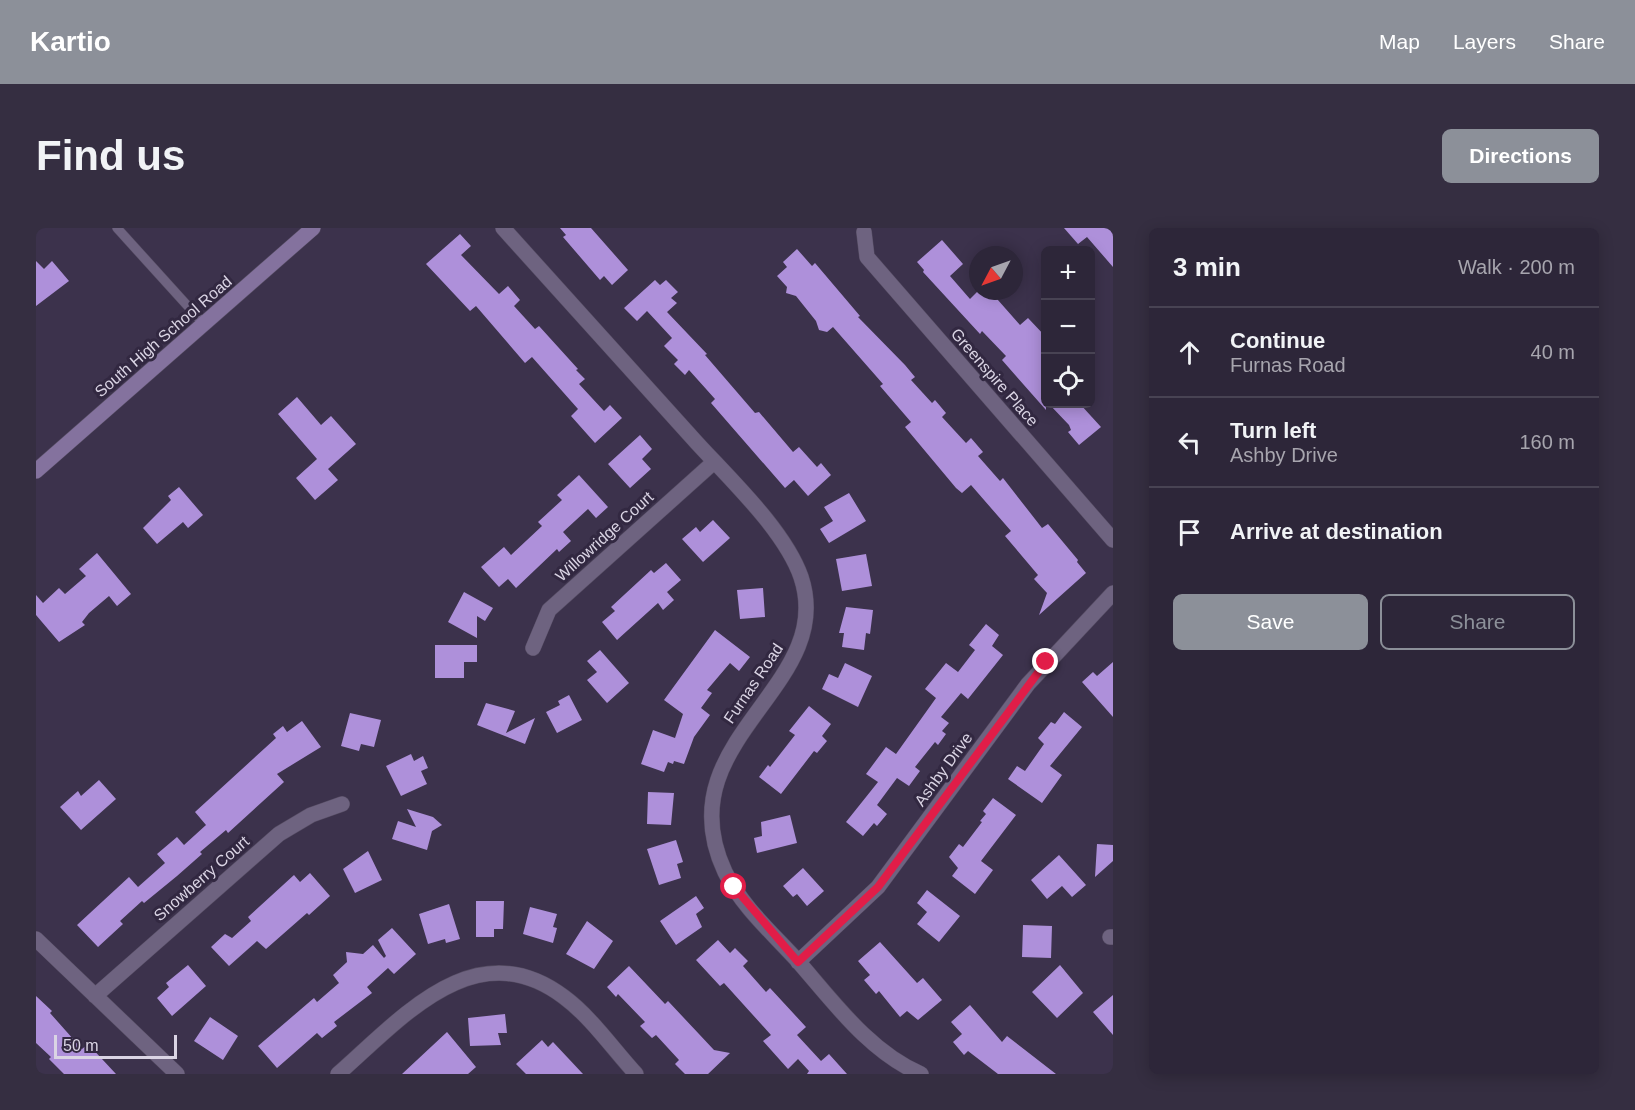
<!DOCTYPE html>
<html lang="en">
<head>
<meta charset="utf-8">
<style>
  body { margin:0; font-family:Arial,sans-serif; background:#352e41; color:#f1f3f6 }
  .controls { position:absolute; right:18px; top:18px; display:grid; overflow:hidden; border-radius:9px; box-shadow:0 3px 15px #0003 }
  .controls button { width:54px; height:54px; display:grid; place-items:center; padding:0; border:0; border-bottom:2px solid #484353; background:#2d2639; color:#f1f3f6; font:30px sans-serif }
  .compass { position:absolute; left:933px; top:18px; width:54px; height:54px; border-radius:50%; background:#2d2639; box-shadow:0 3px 15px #0003; rotate:229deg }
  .scale { position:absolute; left:18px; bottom:15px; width:123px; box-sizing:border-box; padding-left:6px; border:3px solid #dad4e4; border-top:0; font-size:16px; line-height:21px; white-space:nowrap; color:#dad4e4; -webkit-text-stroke:4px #322841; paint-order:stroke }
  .stop { position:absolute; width:18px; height:18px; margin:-14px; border:4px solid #e11d48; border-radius:50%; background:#fff }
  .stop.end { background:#e11d48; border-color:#fff; box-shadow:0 2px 6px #0008 }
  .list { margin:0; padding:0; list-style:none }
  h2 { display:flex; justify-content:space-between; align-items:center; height:78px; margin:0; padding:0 24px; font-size:26px }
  h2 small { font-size:20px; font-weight:400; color:#a7a5ae }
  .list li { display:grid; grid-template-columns:39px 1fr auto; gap:18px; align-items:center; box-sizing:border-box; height:90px; padding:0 24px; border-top:2px solid #484353 }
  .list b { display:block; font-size:22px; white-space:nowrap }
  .list p { margin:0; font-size:20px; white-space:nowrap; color:#a7a5ae }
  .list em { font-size:20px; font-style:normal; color:#a7a5ae }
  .actions { display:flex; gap:12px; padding:18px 24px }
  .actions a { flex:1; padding:14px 0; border:2px solid #8c9099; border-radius:9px; text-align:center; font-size:21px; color:#8c9099 }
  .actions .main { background:#8c9099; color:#fff }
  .icon { flex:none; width:33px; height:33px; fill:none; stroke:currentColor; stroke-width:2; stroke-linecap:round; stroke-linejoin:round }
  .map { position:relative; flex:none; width:1077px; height:846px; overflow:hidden; border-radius:9px }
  header { display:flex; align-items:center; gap:36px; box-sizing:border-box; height:84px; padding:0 30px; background:#8c9099; color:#fff }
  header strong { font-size:28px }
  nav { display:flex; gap:33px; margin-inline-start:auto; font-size:21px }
  .intro { display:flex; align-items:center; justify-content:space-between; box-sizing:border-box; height:144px; padding:0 36px }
  h1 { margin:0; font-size:42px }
  .button { padding:15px 27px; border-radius:9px; background:#8c9099; color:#fff; font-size:21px; font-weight:700 }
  main { display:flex; gap:36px; padding:0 36px }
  aside { flex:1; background:#2d2639; border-radius:9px; box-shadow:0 3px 15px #0003 }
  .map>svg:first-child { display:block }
  .building { fill:#ae90da }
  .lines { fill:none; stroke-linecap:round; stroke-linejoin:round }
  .lane-casing { stroke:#564d63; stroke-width:10 }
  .street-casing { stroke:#564d63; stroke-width:16 }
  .secondary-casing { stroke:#564d63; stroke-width:16 }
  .lane { stroke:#6e6380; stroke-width:9 }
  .street { stroke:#6e6380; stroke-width:15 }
  .secondary { stroke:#84729e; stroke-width:15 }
  .route { stroke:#e11d48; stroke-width:8 }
  .labels { text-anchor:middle; stroke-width:6; stroke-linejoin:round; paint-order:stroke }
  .street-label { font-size:16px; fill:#dad4e4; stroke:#322841 }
</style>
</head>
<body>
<header>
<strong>Kartio</strong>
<nav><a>Map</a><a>Layers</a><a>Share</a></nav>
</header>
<div class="intro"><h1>Find us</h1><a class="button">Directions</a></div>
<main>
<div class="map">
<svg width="1077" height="846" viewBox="0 0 1077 846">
  <rect width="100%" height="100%" fill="#3c324c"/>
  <!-- building -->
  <path class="building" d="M524,0H555L592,42L576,57L568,48L564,52L527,9L530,7Z
    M1028,0H1077V39L1051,9L1042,16Z
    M424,6L435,18L425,27L463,66L472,58L484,72L478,78L499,101L503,98L542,141L540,142L549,151L543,156L568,183L574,177L586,190L559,215L535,188L542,181L496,129L489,135L440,78L434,83L390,36Z
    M906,12L927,36L914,48L934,71L942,63H954L984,97L992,90L1010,109V182L966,132L970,128L946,103L944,106L887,44L888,42L881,34Z
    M761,21L776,38L779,35L824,88L822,89L869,137L879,149L875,152L896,175L899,172L910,185L906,189L930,215L935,210L947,224L942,228L964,253L967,250L1006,300L1012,296L1042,332L1041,334L1050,345L1003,387L1011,365L998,351L1002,347L969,308L975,303L935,257L926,265L920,260L869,199L875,194L844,158L847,156L797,99L791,104L783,102L780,93L760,68L750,65L751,59L741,48L751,39L747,34Z
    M0,33L8,41L16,33L33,53L0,78Z
    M619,52L624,57L630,52L642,64L635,70L641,75L631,84L671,126L669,127L719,185L723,184L757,224L763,219L781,239L785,235L795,247L772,268L758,252L749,260L675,175L679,171L653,142L649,147L638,136L642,132L628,118L636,110L611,83L601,93L588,80Z
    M261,169L285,197L295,188L320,216L292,241L302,252L279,272L260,250L281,231L242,186Z
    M1013,176H1044L1065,199L1043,217L1032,204L1035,202L1033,197Z
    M604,207L616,221L606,231L615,241L594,260L572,236Z
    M543,247L572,279L560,290L552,281L527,304L535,313L523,324L521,321L480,360L472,351L463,359L445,339L468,319L475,327L506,298L502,294L526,272L521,267Z
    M143,259L167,287L152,300L147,294L121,316L107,300L135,272L132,268Z
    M813,265L830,293L793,315L784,301L797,293L788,279Z
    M677,292L694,310L667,334L646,311L660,299L664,304Z
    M61,325L95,366L81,378L73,368L53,385L46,394L49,397L23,414L0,387V367L7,375L23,360L29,366L50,348L43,341Z
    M830,326L836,358L806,363L800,331Z
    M630,335L645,352L631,364L638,372L627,382L622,375L581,412L566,394L579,383L575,379L615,342L618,345Z
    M727,360L729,389L704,391L701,362Z
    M428,364L457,380L449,393L441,388V410L412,394Z
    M810,379L837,382L834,406L830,405L828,422L806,419L808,405H803Z
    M950,396L963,407L956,418L967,427L932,471L925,465L905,489L913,495L906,503L910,506L902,517L899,514L879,539L884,543L873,558L861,550L841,577L851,586L841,598L838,595L827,608L810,594L842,554L830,546L850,519L860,526L900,470L889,461L910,435L922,444L939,422L933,417Z
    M679,402L714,429L703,443L694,435L671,462L676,465L665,480L674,487L658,509L648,536L638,533L637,536L632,534L628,544L605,536L617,502L639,510L647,486L628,472Z
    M399,417H441V434H428V450H399Z
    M564,422L593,455L571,475L551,452L561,444L551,433Z
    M1077,434V489L1046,454L1057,444L1061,448Z
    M809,435L836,448L822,479L786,461L793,446L802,450Z
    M533,467L546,492L521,505L510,484L524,477L522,473Z
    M450,475L479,483L470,505L499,490L489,516L441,497Z
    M773,478L795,496L786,508L791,513L781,525L778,523L745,566L723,549L732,537L734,539L759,507L753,503Z
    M1028,484L1046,499L1014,538L1026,547L1006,575L972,551L981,538L989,543L1008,516L1002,510L1015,494L1019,496Z
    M314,485L345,492L338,519L325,516L323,523L305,518Z
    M266,493L285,519L241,546L248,554L192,605L190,602L164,624L166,626L141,648L108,675L106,673L84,693L87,696L62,719L41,697L93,649L102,659L129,635L121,626L141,609L148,617L170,597L159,584L240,510L237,506L247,498L251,504Z
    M375,526L378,533L387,528L392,540L385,543L391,556L365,568L350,538Z
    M63,552L80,571L45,602L24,579L42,563L45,568Z
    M612,564L638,565L635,597L611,596Z
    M957,570L980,587L945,633L957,642L939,666L916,648L922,640L913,629L923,616L927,619L946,594L944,593L950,586L947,583Z
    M371,581L397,589L406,597L396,603L391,622L356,611L362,593L380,599Z
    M754,587L761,615L721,625L718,610L726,608L725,594Z
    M640,612L647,634L641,636L645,650L623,657L611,621Z
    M1061,616L1077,617V633L1059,649Z
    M332,623L346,652L319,665L307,641Z
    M1023,627L1050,657L1036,669L1026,658L1011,671L995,652Z
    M767,640L788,663L771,678L761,666L757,669L747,658Z
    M274,645L294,668L273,687L271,685L230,721L221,713L193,738L175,719L189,706L196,710L215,693L212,689L258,647L264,654Z
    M891,662L924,688L903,714L881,696L891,684L881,675Z
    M660,668L668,680L660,686L666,699L640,717L624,693Z
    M440,673H468L467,701H458V709H440Z
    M413,676L424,711L410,715L409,711L392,716L383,686Z
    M494,679L521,686L517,699L521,700L517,715L487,706Z
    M551,693L577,713L558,741L530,726Z
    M987,697L1016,698L1015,730L986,729Z
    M356,700L380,726L358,746L352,740L331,759L336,765L298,794L301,798L286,810L281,805L241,840L222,818L278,770L281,774L303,755L297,747L311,734L310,724L327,726L337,717L348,730L350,728L342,712Z
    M682,712L694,725L699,720L712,733L707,738L730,764L734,760L770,799L761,807L785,833L793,826L811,846H771L773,843L762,831L752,841L727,813L735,807L688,755L684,758L660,732Z
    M844,714L881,755L887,750L906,772L882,792L871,783L864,789L843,763L840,766L828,752L834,747L822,733Z
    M152,737L170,758L136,788L121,770L133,759L130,755Z
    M1024,737L1047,765L1021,790L996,764Z
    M593,738L629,776L632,773L678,822L694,825L672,846H649L639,836L643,832L620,807L616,810L604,798L609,794L582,766L580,769L571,759Z
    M1077,767V807L1057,784Z
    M0,768L16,783L14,785L46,821L52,816L80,846H28L13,831L15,829L0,815Z
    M934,777L966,814L971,808L1020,846H962L932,823L928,827L917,814L926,806L915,794Z
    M469,786L471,805H462L465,817L434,818L432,790Z
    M174,789L202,808L187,832L158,813Z
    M411,804L440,839L432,846H366Z
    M506,812L512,819L517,814L547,846H490L480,836Z"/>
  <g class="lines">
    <defs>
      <path id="lane" d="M81,0L168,96"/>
      <path id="street" d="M467,0C532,72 596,143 661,215C695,252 749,303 765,349C802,460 627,512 689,644C705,677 735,704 760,731C796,772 833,824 885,846
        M828,4L831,29L1077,312
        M497,420L513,382L678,234
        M1074,709H1077
        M0,711L141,846
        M762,734L842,659L992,456L1077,365
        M59,768L243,606L275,587L306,576
        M302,846C365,791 439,702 528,769C555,789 577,821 600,846"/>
      <path id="secondary" d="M0,243L277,0"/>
    </defs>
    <!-- lane casing -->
    <use href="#lane" class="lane-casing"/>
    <!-- street casing -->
    <use href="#street" class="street-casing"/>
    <!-- secondary casing -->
    <use href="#secondary" class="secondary-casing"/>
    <!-- lane -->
    <use href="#lane" class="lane"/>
    <!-- street -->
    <use href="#street" class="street"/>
    <!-- secondary -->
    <use href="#secondary" class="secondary"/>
  </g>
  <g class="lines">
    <!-- route -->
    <path class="route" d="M698,659L762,734L842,659L1010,434"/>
  </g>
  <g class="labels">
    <!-- street labels -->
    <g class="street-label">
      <text transform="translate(127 108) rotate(-41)" y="6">South High School Road</text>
      <text transform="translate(959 149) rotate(49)" y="6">Greenspire Place</text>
      <text transform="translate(568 308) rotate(-42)" y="6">Willowridge Court</text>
      <text transform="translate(717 455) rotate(-56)" y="6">Furnas Road</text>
      <text transform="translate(907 541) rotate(-54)" y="6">Ashby Drive</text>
      <text transform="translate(165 650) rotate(-41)" y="6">Snowberry Court</text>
    </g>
  </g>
</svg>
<div class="controls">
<button>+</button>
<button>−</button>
<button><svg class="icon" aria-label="locate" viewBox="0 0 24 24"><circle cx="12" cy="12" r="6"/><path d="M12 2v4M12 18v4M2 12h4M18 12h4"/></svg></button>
</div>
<svg class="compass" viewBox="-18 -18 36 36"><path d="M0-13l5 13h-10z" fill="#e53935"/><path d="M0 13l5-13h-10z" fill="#a7a5ae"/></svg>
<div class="scale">50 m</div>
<div class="stop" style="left:698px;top:659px"></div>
<div class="stop end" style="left:1010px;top:434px"></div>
</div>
<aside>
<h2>3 min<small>Walk · 200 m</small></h2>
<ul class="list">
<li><svg class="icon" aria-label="ahead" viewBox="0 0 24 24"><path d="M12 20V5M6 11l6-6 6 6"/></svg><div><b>Continue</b><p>Furnas Road</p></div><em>40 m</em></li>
<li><svg class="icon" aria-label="left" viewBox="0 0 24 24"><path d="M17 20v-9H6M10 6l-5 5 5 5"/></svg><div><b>Turn left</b><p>Ashby Drive</p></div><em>160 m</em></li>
<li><svg class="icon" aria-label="arrive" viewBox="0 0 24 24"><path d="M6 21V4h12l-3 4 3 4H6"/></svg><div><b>Arrive at destination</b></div></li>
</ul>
<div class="actions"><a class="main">Save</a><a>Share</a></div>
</aside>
</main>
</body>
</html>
